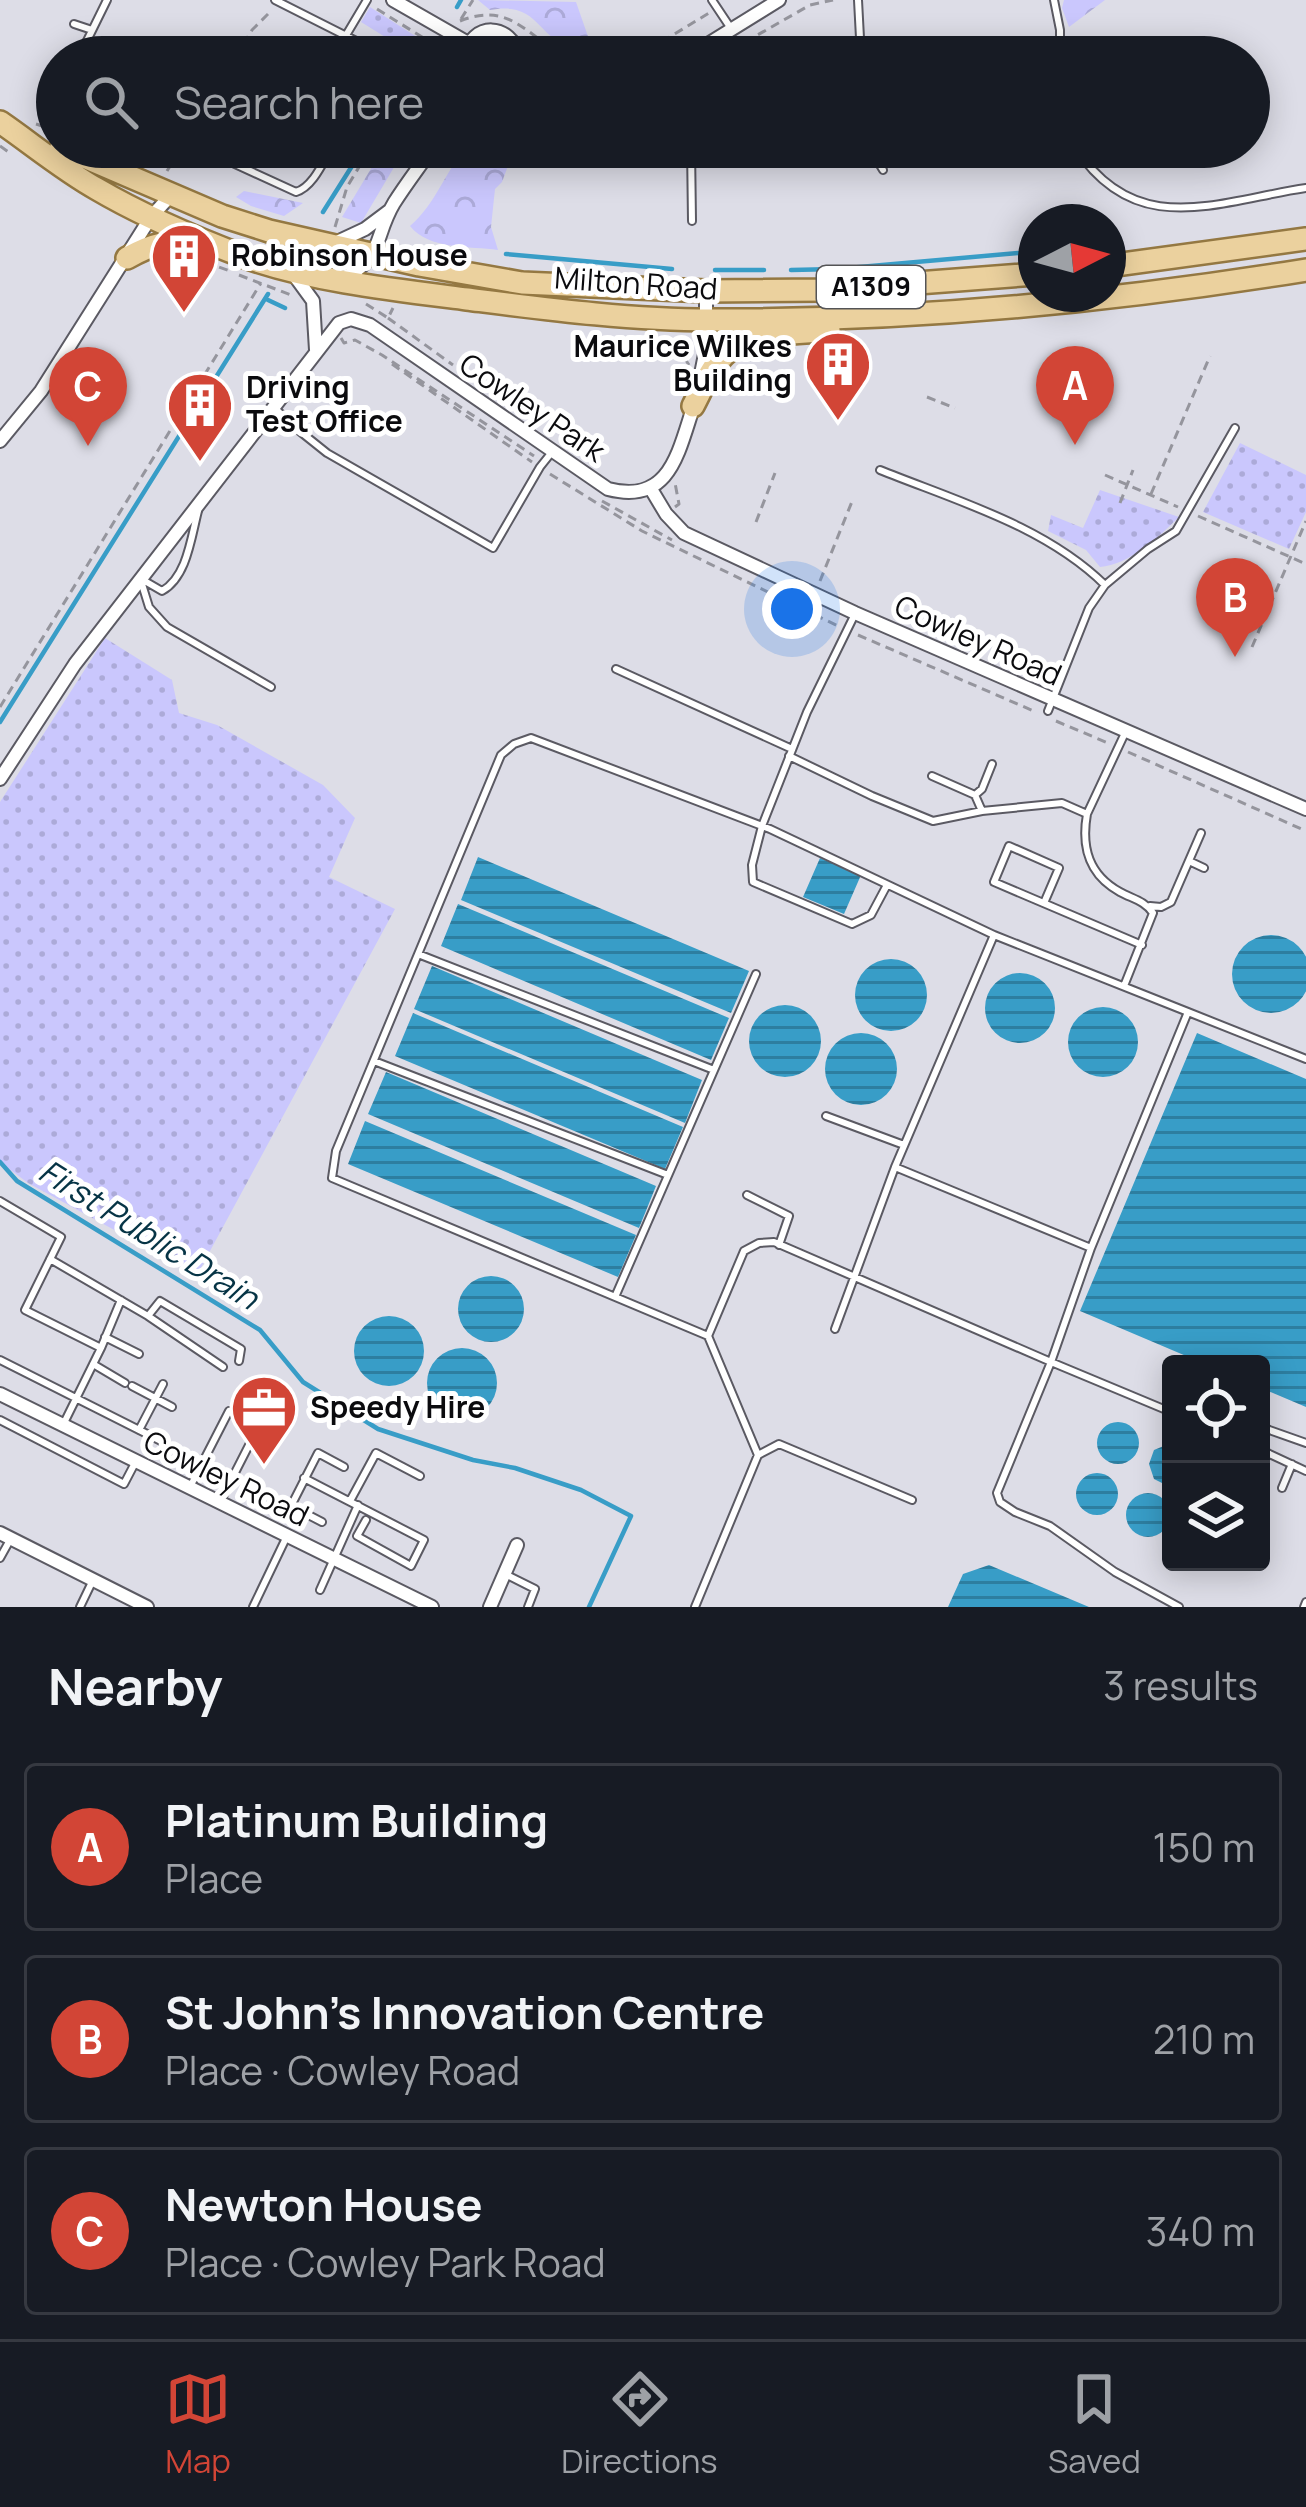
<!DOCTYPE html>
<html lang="en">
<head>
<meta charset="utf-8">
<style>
  body { margin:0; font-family:Manrope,sans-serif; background:#242831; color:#f1f3f6 }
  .controls { position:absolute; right:36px; bottom:36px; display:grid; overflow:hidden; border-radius:12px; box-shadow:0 6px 30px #0003 }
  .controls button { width:108px; height:108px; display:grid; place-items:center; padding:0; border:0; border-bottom:3px solid #363941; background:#171b24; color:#f1f3f6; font:60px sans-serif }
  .compass { position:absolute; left:1018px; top:204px; width:108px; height:108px; border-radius:50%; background:#171b24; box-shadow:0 6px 30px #0003; rotate:84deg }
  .you { position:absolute; left:792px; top:609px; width:42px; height:42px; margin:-30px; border:9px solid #fff; border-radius:50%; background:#1a73e8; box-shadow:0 0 0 18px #1a73e833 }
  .badge { display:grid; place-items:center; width:78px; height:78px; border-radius:50%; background:#d24536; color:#fff; font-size:39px; font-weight:700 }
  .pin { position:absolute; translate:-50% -99px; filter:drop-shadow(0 3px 6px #0008) }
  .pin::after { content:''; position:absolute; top:63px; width:42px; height:36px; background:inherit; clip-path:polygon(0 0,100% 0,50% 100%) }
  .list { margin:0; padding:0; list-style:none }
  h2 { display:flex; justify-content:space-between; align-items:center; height:156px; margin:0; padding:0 48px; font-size:51px }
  h2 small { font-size:39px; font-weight:400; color:#9ea1a6 }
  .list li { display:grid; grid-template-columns:78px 1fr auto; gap:36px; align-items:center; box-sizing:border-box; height:168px; margin:0 24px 24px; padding:0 24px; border:3px solid #363941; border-radius:12px }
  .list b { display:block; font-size:45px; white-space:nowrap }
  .list p { margin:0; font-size:39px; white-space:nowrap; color:#9ea1a6 }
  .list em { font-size:39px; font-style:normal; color:#9ea1a6 }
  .icon { flex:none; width:66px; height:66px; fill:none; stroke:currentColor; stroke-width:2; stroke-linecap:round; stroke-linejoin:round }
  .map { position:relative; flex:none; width:1306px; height:1607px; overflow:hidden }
  .search { position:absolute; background:#171b24; box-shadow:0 6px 30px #0003; left:36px; right:36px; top:36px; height:132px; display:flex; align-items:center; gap:30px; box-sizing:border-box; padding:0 42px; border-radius:66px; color:#9ea1a6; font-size:45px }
  .sheet { height:732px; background:#171b24 }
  nav { display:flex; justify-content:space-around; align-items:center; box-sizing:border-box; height:168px; border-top:3px solid #363941; background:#171b24; font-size:33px; color:#9ea1a6 }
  nav a { display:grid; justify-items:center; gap:6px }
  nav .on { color:#d24536 }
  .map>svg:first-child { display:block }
  .grass { fill:url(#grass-dots) }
  .forest { fill:url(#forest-crowns) }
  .water { fill:url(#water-rules) }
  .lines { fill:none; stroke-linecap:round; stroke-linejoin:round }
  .stream { stroke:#389dc7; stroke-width:4.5 }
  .lane-casing { stroke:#5b5a63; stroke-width:10 }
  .street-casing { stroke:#5b5a63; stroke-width:16 }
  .primary-casing { stroke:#947842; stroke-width:26 }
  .path { stroke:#95959d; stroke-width:3; stroke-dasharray:9 6; stroke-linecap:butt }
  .lane { stroke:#fff; stroke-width:6 }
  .street { stroke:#fff; stroke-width:12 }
  .primary { stroke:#ebd19e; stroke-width:21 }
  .labels { text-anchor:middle; stroke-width:10; stroke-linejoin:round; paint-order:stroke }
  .shield { fill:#fff; stroke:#545456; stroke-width:3 }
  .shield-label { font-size:27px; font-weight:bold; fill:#0b0b0e }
  .poi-label { font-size:30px; font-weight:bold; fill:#0b0b0e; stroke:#fff; text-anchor:start }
  .street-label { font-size:30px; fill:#0b0b0e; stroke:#fff }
  .water-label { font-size:33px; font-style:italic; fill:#063445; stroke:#fff }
</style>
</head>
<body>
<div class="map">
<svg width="1306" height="1607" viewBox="0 0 1306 1607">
  <defs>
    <pattern id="grass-dots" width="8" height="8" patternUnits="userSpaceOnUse" patternTransform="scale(3)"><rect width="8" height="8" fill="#cac7fd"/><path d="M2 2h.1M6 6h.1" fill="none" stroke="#acaad8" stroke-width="1.8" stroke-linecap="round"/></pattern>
    <pattern id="forest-crowns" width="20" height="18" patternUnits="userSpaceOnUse" patternTransform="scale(3)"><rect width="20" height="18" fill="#cac7fd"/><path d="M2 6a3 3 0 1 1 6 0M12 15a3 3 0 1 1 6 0" fill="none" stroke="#acaad8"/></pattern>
    <pattern id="water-rules" width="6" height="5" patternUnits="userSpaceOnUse" patternTransform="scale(3)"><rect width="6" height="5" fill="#389dc7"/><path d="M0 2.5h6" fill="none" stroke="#2d7ea0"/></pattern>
  </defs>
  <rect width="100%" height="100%" fill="#dddde7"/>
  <!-- grass -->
  <path class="grass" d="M370,7L420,39L411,53L361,22Z
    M488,39C500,39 508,45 511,57H471L477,44Z
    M1240,443L1306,475V512L1289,549L1203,512Z
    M1100,490L1179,517C1159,537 1129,565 1100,567L1086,550L1048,531L1051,515L1083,528Z
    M105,638L172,680L179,713L217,725L323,785L355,818L329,877L395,909L197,1275L28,1183L0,1162V802Z"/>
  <!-- forest -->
  <path class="forest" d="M478,0L576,2L591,45C545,55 545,13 511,9C504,8 497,9 490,10Z
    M1064,0H1105L1069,27L1062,8Z
    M384,147H406L361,223L342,217Z
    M467,147H515L502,182L495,189L491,227L498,250C470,246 429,250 410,226C436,204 445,171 467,147Z
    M244,191L303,203L284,216L251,206L236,197Z"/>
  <!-- water -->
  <path class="water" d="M478,857L749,971L731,1013L461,900Z
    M820,858L861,875L844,914L803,897Z
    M458,904L729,1018L711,1060L441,946Z
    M1232 974a39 39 0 1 1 78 0a39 39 0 1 1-78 0Z
    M855 995a36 36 0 1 1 72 0a36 36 0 1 1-72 0Z
    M432,966L702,1080L685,1123L414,1009Z
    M985 1008a35 35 0 1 1 70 0a35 35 0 1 1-70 0Z
    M749 1041a36 36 0 1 1 72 0a36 36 0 1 1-72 0Z
    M1068 1042a35 35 0 1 1 70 0a35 35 0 1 1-70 0Z
    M413,1013L683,1127L665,1169L395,1056Z
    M1197,1033L1306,1079V1407L1261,1388V1364H1205L1080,1311Z
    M825 1069a36 36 0 1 1 72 0a36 36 0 1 1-72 0Z
    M386,1072L656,1186L639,1228L368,1114Z
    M365,1121L636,1235L618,1277L348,1164Z
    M458 1309a33 33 0 1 1 66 0a33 33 0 1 1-66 0Z
    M354 1351a35 35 0 1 1 70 0a35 35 0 1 1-70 0Z
    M427 1383a35 35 0 1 1 70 0a35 35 0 1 1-70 0Z
    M1097 1443a21 21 0 1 1 42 0a21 21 0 1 1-42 0Z
    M1171,1443V1486L1170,1487L1154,1479L1149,1464L1154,1450Z
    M1076 1494a21 21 0 1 1 42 0a21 21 0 1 1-42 0Z
    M1126 1515a22 22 0 1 1 44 0a22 22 0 1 1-44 0Z
    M989,1565L1089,1607H948L963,1574Z"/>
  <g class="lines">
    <!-- stream -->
    <path class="stream" d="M457,7L461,0
      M323,212L364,147
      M506,254L672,269
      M715,270H764
      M791,270L837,269L1018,253
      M268,300L285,308
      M0,722L268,294
      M0,1162L17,1181L260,1330L303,1382L378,1429L473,1460L515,1468L581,1490L631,1516L589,1607"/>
    <defs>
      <path id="lane" d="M275,0L376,51L381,57
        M712,0L730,27
        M858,0L861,57
        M1054,0L1060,30V57
        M74,24L92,30
        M345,37L367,0
        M79,57L107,0
        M198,147L296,192C313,187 323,162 332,147
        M691,147L692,221
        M869,147L883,170
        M1075,147C1136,241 1218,201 1306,188
        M274,407L292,425L327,453L493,548L540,467L552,452
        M880,470C957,501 1045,526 1105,585
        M143,580L162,591C187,577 191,538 198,511
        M141,581L149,607L167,627L271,687
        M854,616L807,712L762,826L752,865L753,882L852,924L871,915L887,885
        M616,669L792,749
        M1048,711L1089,608L1105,585L1148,549L1176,531L1235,428
        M789,756L872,796L933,821L982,811L1062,803L1087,814
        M932,776L975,795L982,811
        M975,795L982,789L992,764
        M1189,861L1204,868
        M1044,903L1059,868L1009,846L994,882L1142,945
        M1150,906L1161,907L1171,902L1201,833
        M418,954L714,1070
        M1124,986L1153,913C1145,901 1133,899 1120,892C1089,875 1081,848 1087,814L1125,733
        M1188,1012L1306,1059
        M374,1061L668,1175
        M826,1116L904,1145
        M895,1167L1091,1248
        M747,1195L789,1216L779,1245
        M0,1201L61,1237L25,1310L101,1348
        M50,1259L148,1316L223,1367
        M615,1297L756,974
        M148,1316L160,1301L241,1349L239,1361
        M835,1329L895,1167L994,935L1188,1012L1091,1248L1051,1362L1171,1412
        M708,1336L744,1251L759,1243L774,1242L1051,1362L997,1493L1000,1502L1015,1512L1050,1526L1115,1572L1179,1607
        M105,1337L139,1354
        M0,1360L161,1441
        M93,1364L125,1383
        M132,1386L172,1407
        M0,1420L124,1484L135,1463
        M63,1425L101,1348L121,1300
        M1261,1427L1306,1443
        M139,1430L163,1384
        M1261,1450L1306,1471
        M758,1455L708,1336L332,1178L336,1151L501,755L514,744L531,738L770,829L994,935
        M304,1478L424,1540L411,1566L357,1536L366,1520
        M190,1487L229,1411
        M1282,1488L1292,1464
        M350,1501L376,1453L420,1476
        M220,1502L269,1406
        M322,1522L291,1506L318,1453L344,1467
        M0,1558L10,1540
        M505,1574L535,1589L528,1607
        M320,1590L358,1505
        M80,1607L93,1580
        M253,1607L287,1536
        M695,1607L758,1455L779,1444L912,1500
        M1304,1607L1306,1602"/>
      <path id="street" d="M393,0L468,43
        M463,57C473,21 510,22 520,57
        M687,57L779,0
        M335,243L365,229L389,211
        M294,275L313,301L316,350
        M340,279C384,261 373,238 394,203C406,184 420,166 433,147
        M700,379L706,349V291
        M0,441L41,391L151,217L171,195
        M651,489L666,514L684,533L855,613L1306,809
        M0,779L75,664L339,323L351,319L370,325L608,489C670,505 678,453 694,405
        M0,1394L432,1607
        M0,1533L147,1607
        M490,1607L517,1545"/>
      <path id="primary" d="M0,122C32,144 63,170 97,189C143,216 195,238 245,257C312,281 396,290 467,299C547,309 630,320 711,320C911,321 1109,302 1306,270
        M61,147L222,216L269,231L419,265L522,283L706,291L825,290L1036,274
        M127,258C152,244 168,239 196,247
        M1108,266L1306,239
        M693,406C702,389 710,369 724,355C748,331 797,334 829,330"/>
    </defs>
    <!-- lane casing -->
    <use href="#lane" class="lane-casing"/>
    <!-- street casing -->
    <use href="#street" class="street-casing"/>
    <!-- primary casing -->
    <use href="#primary" class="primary-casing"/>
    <!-- path -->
    <path class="path" d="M377,9L438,47L445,57
      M461,19L473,0
      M460,21C514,0 526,40 571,57
      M236,57L252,30L270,12
      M428,57L436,46
      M620,57L655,46L709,13
      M719,57L810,5L833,0
      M36,124L55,130
      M0,146L10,153
      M403,155L408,147
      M167,171L182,147
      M335,227L347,187L371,147
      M205,262L230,271
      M239,275L291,295
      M366,304L388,318L393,308
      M388,318L453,365
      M341,338L344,343L355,340L382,355L534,456
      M664,338L678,348L689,365
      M392,364L532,462
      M927,397L955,408
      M550,474L642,531L838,626
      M1105,475L1178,507
      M1151,494L1210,356
      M602,501L672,540
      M1120,503L1133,470
      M675,507L679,504L675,483
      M1198,516L1306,564
      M756,522L775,473
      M820,581L853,499
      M858,635L1036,712
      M1252,647L1306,521
      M0,707L261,283
      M1056,721L1108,743
      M1128,752L1306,831"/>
    <!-- lane -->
    <use href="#lane" class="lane"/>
    <!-- street -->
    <use href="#street" class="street"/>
    <!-- primary -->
    <use href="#primary" class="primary"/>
  </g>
  <!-- icons -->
  <defs>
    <symbol id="building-pin" viewBox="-11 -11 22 30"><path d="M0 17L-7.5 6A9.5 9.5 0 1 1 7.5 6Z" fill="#d24536" stroke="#fff"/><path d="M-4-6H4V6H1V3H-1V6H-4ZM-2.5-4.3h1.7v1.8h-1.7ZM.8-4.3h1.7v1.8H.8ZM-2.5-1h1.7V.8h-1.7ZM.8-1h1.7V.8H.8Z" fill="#fff"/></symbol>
    <symbol id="office-pin" viewBox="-11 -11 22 30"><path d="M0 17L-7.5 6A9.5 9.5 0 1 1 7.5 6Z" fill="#d24536" stroke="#fff"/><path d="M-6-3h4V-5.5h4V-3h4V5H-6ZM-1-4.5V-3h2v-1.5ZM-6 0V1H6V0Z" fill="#fff"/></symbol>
  </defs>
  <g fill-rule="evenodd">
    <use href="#building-pin" x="146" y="218" width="76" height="104"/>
    <use href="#building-pin" x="800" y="326" width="76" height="104"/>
    <use href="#building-pin" x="162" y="367" width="76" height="104"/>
    <use href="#office-pin" x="226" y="1370" width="76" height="104"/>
  </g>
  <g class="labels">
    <!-- shield labels -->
    <rect class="shield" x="817" y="266" width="108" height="42" rx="9"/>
    <g class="shield-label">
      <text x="871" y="296">A1309</text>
    </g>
    <!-- poi labels -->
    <g class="poi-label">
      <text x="231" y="266">Robinson House</text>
      <text x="792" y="357" text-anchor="end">Maurice Wilkes<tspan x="792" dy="34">Building</tspan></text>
      <text x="246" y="398">Driving<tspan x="246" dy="34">Test Office</tspan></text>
      <text x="310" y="1418">Speedy Hire</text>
    </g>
    <!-- street labels -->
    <g class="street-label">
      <text transform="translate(636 284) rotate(4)" y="10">Milton Road</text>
      <text transform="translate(532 408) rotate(34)" y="10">Cowley Park</text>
      <text transform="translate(978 641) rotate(24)" y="10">Cowley Road</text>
      <text transform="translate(226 1479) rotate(26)" y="10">Cowley Road</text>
    </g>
    <!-- water labels -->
    <g class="water-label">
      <text transform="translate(149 1234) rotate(32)" y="12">First Public Drain</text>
    </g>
  </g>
</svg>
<div class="controls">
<button><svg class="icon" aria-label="locate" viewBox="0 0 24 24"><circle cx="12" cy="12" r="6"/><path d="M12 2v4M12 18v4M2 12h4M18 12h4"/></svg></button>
<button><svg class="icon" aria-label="layers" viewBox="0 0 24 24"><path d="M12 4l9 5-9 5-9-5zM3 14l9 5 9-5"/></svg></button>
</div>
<svg class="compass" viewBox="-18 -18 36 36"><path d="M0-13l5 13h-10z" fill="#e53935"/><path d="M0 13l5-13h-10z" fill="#9ea1a6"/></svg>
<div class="you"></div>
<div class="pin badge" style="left:1075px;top:445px">A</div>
<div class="pin badge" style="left:1235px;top:657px">B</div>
<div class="pin badge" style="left:88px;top:446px">C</div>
<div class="search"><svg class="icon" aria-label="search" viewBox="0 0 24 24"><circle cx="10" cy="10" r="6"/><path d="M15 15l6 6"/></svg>Search here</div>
</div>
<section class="sheet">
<h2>Nearby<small>3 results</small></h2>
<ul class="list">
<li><span class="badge">A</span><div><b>Platinum Building</b><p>Place</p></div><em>150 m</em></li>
<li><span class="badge">B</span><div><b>St John's Innovation Centre</b><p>Place · Cowley Road</p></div><em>210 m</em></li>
<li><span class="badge">C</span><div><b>Newton House</b><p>Place · Cowley Park Road</p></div><em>340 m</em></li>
</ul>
</section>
<nav>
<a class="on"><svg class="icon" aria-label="map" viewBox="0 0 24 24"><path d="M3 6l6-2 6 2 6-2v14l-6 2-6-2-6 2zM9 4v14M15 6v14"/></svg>Map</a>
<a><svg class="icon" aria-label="directions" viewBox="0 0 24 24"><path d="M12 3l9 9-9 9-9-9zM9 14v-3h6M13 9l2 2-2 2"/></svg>Directions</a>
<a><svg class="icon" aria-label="saved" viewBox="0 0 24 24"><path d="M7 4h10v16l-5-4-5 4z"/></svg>Saved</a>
</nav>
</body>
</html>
